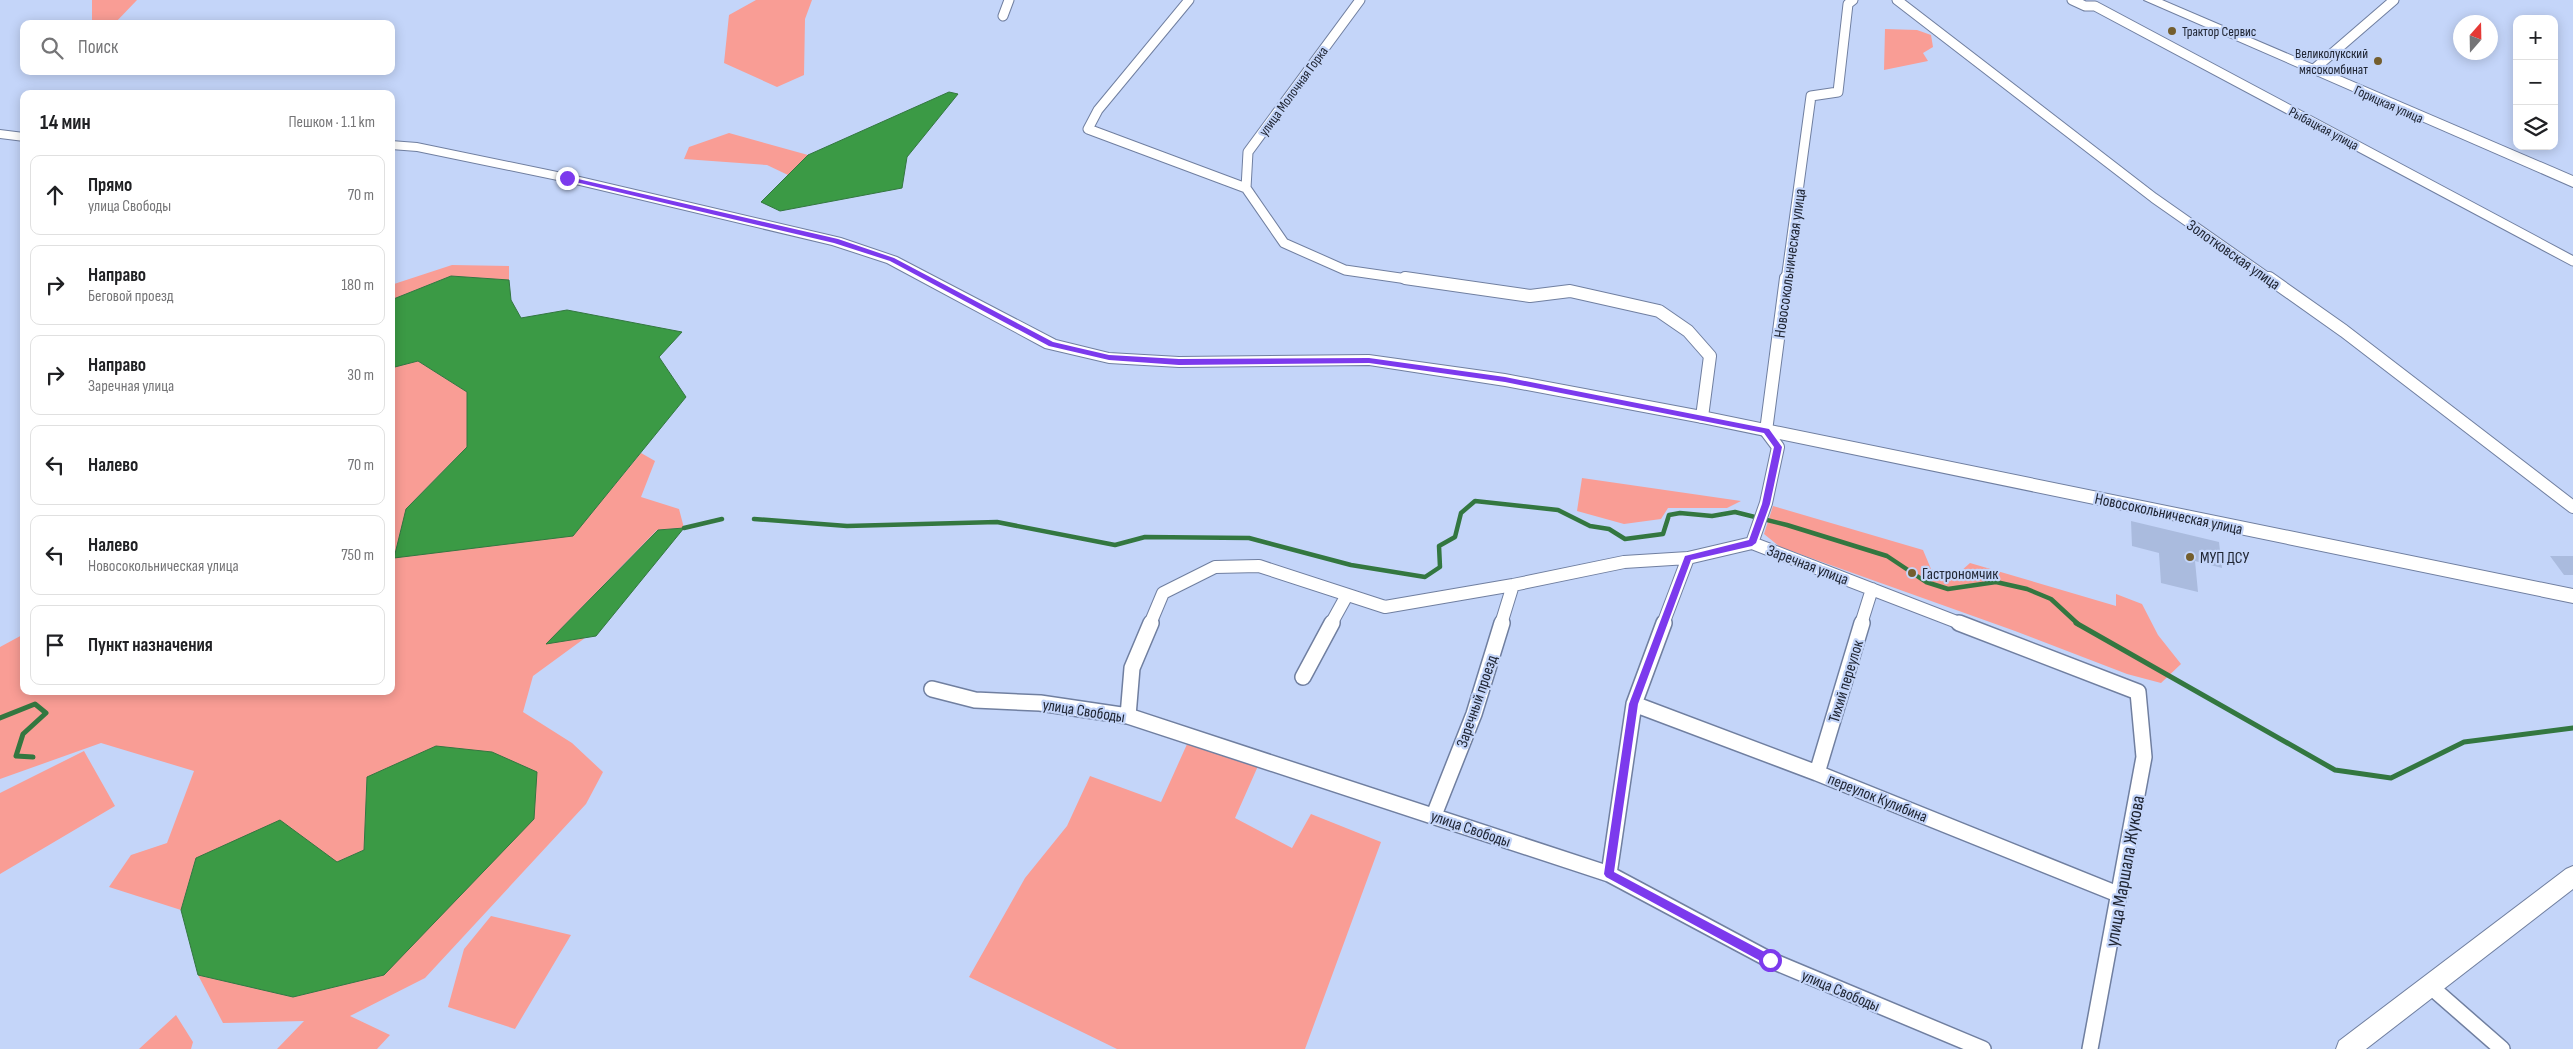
<!DOCTYPE html>
<html lang="ru">
<head>
<meta charset="utf-8">
<style>
  body { margin:0; font-family:"Sofia Sans Condensed",sans-serif; background:#f2f2f2; color:#202124 }
  .controls { position:absolute; right:15px; top:15px; display:grid; overflow:hidden; border-radius:10px; box-shadow:0 2px 12px #0003 }
  .controls button { width:45px; height:45px; display:grid; place-items:center; padding:0; border:0; border-bottom:1px solid #e0e0e0; background:#fff; color:#202124; font:25px sans-serif }
  .compass { position:absolute; left:2453px; top:15px; width:45px; height:45px; border-radius:50%; background:#fff; box-shadow:0 2px 12px #0003; rotate:20deg }
  .stop { position:absolute; width:15px; height:15px; margin:-11px; border:4px solid #7c3aed; border-radius:50%; background:#fff }
  .stop.end { background:#7c3aed; border-color:#fff; box-shadow:0 1px 5px #0008 }
  .list { margin:0; padding:0; list-style:none }
  h2 { display:flex; justify-content:space-between; align-items:center; height:65px; margin:0; padding:0 20px; font-size:21px }
  h2 small { font-size:16px; font-weight:400; color:#757577 }
  .list li { display:grid; grid-template-columns:32px 1fr auto; gap:15px; align-items:center; box-sizing:border-box; height:80px; margin:0 10px 10px; padding:0 10px; border:1px solid #e0e0e0; border-radius:10px }
  .list b { display:block; font-size:19px; white-space:nowrap }
  .list p { margin:0; font-size:16px; white-space:nowrap; color:#757577 }
  .list em { font-size:16px; font-style:normal; color:#757577 }
  .icon { flex:none; width:28px; height:28px; fill:none; stroke:currentColor; stroke-width:2; stroke-linecap:round; stroke-linejoin:round }
  .map { position:relative; flex:none; width:2573px; height:1049px; overflow:hidden }
  .search { position:absolute; background:#fff; box-shadow:0 2px 12px #0003; left:20px; top:20px; width:375px; height:55px; display:flex; align-items:center; gap:12px; box-sizing:border-box; padding:0 18px; border-radius:10px; color:#757577; font-size:19px }
  .panel { position:absolute; background:#fff; box-shadow:0 2px 12px #0003; left:20px; top:90px; width:375px; height:605px; border-radius:10px }
  .map>svg:first-child { display:block }
  .green { fill:#f99d95 }
  .water { fill:#3b9a45; stroke:#337740 }
  .lines { fill:none; stroke-linecap:round; stroke-linejoin:round }
  .stream-far1 { stroke:#337740; stroke-width:4.5 }
  .stream { stroke:#337740; stroke-width:5 }
  .building { fill:#aabbde }
  .street-far2-casing { stroke:#707fa0; stroke-width:11 }
  .street-far1-casing { stroke:#707fa0; stroke-width:14 }
  .street-casing { stroke:#707fa0; stroke-width:18 }
  .secondary-casing { stroke:#707fa0; stroke-width:2 }
  .primary-casing { stroke:#707fa0; stroke-width:2 }
  .street-far2 { stroke:#fff; stroke-width:9 }
  .street-far1 { stroke:#fff; stroke-width:12 }
  .street { stroke:#fff; stroke-width:15 }
  .secondary { fill:#fff; fill-rule:evenodd }
  .primary { fill:#fff; fill-rule:evenodd }
  .route { fill:#7c3aed }
  .poi-dot { fill:#745e2e; stroke:#c4d5f9; stroke-width:2 }
  .labels { text-anchor:middle; stroke-width:4.5; stroke-linejoin:round; paint-order:stroke }
  .far-poi-label { font-size:14px; fill:#202634; stroke:#c4d5f9; text-anchor:start }
  .far-street-label { font-size:14px; fill:#202634; stroke:#c4d5f9 }
  .street-label { font-size:16px; fill:#202634; stroke:#c4d5f9 }
  .poi-label { font-size:16px; fill:#202634; stroke:#c4d5f9; text-anchor:start }
  .near-street-label { font-size:19px; fill:#202634; stroke:#c4d5f9 }
</style>
</head>
<body>
<div class="map">
<svg width="2573" height="1049" viewBox="0 0 2573 1049">
  <rect width="100%" height="100%" fill="#c4d5f9"/>
  <!-- green -->
  <path class="green" d="M92,0H137L114,24H92Z
    M756,0H812L805,19L804,75L777,87L724,63L729,15Z
    M1885,29L1917,30L1931,35L1933,47L1923,53L1928,61L1884,70Z
    M729,133L808,155L788,175L767,165L684,159L689,147Z
    M452,265L509,266V280L451,276L391,300V285Z
    M418,361L467,392V447L406,509L573,535L641,453L655,461L641,497L679,509L684,528L657,530L547,643L585,638L533,676L523,712L572,743L603,772L586,804L425,978L350,1016L390,1035L377,1049H277L304,1021L223,1023L198,975L293,997L384,975L367,777L364,850L337,862L196,858L181,910L109,887L131,855L167,843L194,771L101,743L0,779V647L24,634V691H391V368Z
    M1582,478L1741,501L1727,508H1668L1661,519L1624,524L1577,511Z
    M1773,506L1923,550L1931,569L1952,579L1970,563L2116,606V594L2142,604L2158,635L2181,664L2161,683L2127,674L2015,631L1780,547L1764,534Z
    M1188,742L1258,766L1235,818L1292,848L1311,814L1381,842L1305,1049H1117L969,977L1025,878L1067,826L1090,776L1161,802Z
    M84,751L115,806L0,874V793Z
    M491,916L571,935L515,1029L448,1007L464,949Z
    M176,1015L193,1042L191,1049H139Z"/>
  <!-- water -->
  <path class="water" d="M949,92L958,94L907,157L902,188L780,211L761,202L808,155Z
    M451,276L509,280L511,300L521,318L567,310L682,332L659,357L686,397L573,536L394,558L406,509L467,447V392L418,361L391,368V300Z
    M684,528L596,636L546,644L658,530Z
    M436,746L492,752L537,772L534,819L384,975L293,997L198,975L181,910L196,858L280,820L337,862L364,850L367,777Z"/>
  <g class="lines">
    <!-- stream-far1 -->
    <path class="stream-far1" d="M754,519L847,526L997,522L1115,545L1145,537L1249,538L1351,565L1425,577L1440,567L1439,546L1455,537L1461,513L1475,501L1558,510L1590,526L1609,529L1625,539L1663,534L1669,515L1680,513L1712,516L1735,512L1787,525L1887,556L1926,582L1948,589L1996,582L2027,589L2051,599L2078,624
      M684,528L722,519"/>
    <!-- stream -->
    <path class="stream" d="M2076,623L2335,770L2391,778L2464,742L2573,728
      M0,718L35,704L46,713L23,734L16,756L33,757"/>
  </g>
  <!-- building -->
  <path class="building" d="M2131,521L2219,542L2222,568L2195,561L2198,592L2161,583L2159,553L2132,546Z
    M2550,556H2573V575H2564Z"/>
  <g class="lines">
    <defs>
      <path id="street-far2" d="M1189,0L1098,110L1088,129L1246,188L1284,243L1345,270L1414,280
        M1897,0L2154,198L2271,280
        M2072,0L2085,6H2095L2573,261
        M1003,16L1009,0
        M2313,70L2394,0
        M1246,188L1248,152L1360,0
        M1786,280L1811,96L1838,92L1848,4L1853,0"/>
      <path id="street-far1" d="M1405,278L1530,296L1570,291L1659,311L1688,331L1710,356L1702,417
        M2269,278L2344,331L2573,507
        M1752,543L1766,503L1778,447L1766,431L1786,278
        M1150,624L1163,593L1215,567L1259,566L1385,607L1513,585L1624,562L1688,558L1752,543L1962,624
        M1331,624L1347,595
        M1501,624L1513,585
        M1663,624L1688,558
        M1861,624L1872,589"/>
      <path id="street" d="M1959,623L2138,692L2144,757L2090,1049
        M1303,677L1332,623
        M932,689L975,700L1040,703L1128,716L1609,874L1770,960L1983,1049
        M1634,704L1817,773L2120,895
        M1128,716L1132,668L1151,623
        M1817,773L1862,623
        M1434,815L1474,714L1502,623
        M1609,874L1634,704L1664,623
        M2430,986L2502,1049"/>
      <path id="secondary" d="M0,130L24,133V141L0,138Z
        M391,141L417,143L567,174L841,238L897,257L1056,340L1109,353L1179,357L1369,355L1505,374L1702,411L2573,589V603L1702,423L1505,386L1369,365L1179,367L1109,363L1045,348L887,263L832,245L567,182L417,151L391,149Z
        M2573,866V889L2366,1049H2336L2339,1041L2566,869Z"/>
      <path id="primary" d="M2144,0H2162L2573,176V187Z"/>
    </defs>
    <!-- street-far2 casing -->
    <use href="#street-far2" class="street-far2-casing"/>
    <!-- street-far1 casing -->
    <use href="#street-far1" class="street-far1-casing"/>
    <!-- street casing -->
    <use href="#street" class="street-casing"/>
    <!-- secondary casing -->
    <use href="#secondary" class="secondary-casing"/>
    <!-- primary casing -->
    <use href="#primary" class="primary-casing"/>
    <!-- street-far2 -->
    <use href="#street-far2" class="street-far2"/>
    <!-- street-far1 -->
    <use href="#street-far1" class="street-far1"/>
    <!-- street -->
    <use href="#street" class="street"/>
    <!-- secondary -->
    <use href="#secondary" class="secondary"/>
    <!-- primary -->
    <use href="#primary" class="primary"/>
  </g>
  <!-- route -->
  <path class="route" d="M565,176L838,239L894,258L1053,342L1109,355L1179,359L1369,358L1505,377L1769,429L1782,447L1770,504L1756,543L1752,546L1691,560L1638,704L1614,872L1774,957V964H1766L1606,877L1604,874L1629,704L1685,556L1749,540L1762,504L1774,447L1764,433L1505,382L1369,363L1179,365L1109,360L1049,346L890,261L834,243L567,180Z"/>
  <!-- markers -->
  <g class="poi-dot">
    <circle cx="2172" cy="31" r="5"/>
    <circle cx="2378" cy="61" r="5"/>
    <circle cx="2190" cy="557" r="5"/>
    <circle cx="1912" cy="573" r="5"/>
  </g>
  <g class="labels">
    <!-- far-poi labels -->
    <g class="far-poi-label">
      <text x="2182" y="36">Трактор Сервис</text>
      <text x="2368" y="58" text-anchor="end">Великолукский<tspan x="2368" dy="16">мясокомбинат</tspan></text>
    </g>
    <!-- far-street labels -->
    <g class="far-street-label">
      <text transform="translate(1293 91) rotate(-54)" y="5">улица Молочная Горка</text>
      <text transform="translate(2389 104) rotate(24)" y="5">Горицкая улица</text>
      <text transform="translate(2324 128) rotate(28)" y="5">Рыбацкая улица</text>
    </g>
    <!-- street labels -->
    <g class="street-label">
      <text transform="translate(2234 254) rotate(35)" y="6">Золотковская улица</text>
      <text transform="translate(1789 263) rotate(-82)" y="6">Новосокольническая улица</text>
      <text transform="translate(2169 513) rotate(12)" y="6">Новосокольническая улица</text>
      <text transform="translate(1808 564) rotate(21)" y="6">Заречная улица</text>
      <text transform="translate(1845 681) rotate(-73)" y="6">Тихий переулок</text>
      <text transform="translate(1476 701) rotate(-71)" y="6">Заречный проезд</text>
      <text transform="translate(1084 710) rotate(9)" y="6">улица Свободы</text>
      <text transform="translate(1878 797) rotate(22)" y="6">переулок Кулибина</text>
      <text transform="translate(1471 828) rotate(19)" y="6">улица Свободы</text>
      <text transform="translate(1841 990) rotate(23)" y="6">улица Свободы</text>
    </g>
    <!-- poi labels -->
    <g class="poi-label">
      <text x="2200" y="563">МУП ДСУ</text>
      <text x="1922" y="579">Гастрономчик</text>
    </g>
    <!-- near-street labels -->
    <g class="near-street-label">
      <text transform="translate(2124 871) rotate(-80)" y="7">улица Маршала Жукова</text>
    </g>
  </g>
</svg>
<div class="controls">
<button>+</button>
<button>−</button>
<button><svg class="icon" aria-label="layers" viewBox="0 0 24 24"><path d="M12 4l9 5-9 5-9-5zM3 14l9 5 9-5"/></svg></button>
</div>
<svg class="compass" viewBox="-18 -18 36 36"><path d="M0-13l5 13h-10z" fill="#e53935"/><path d="M0 13l5-13h-10z" fill="#757577"/></svg>
<div class="stop" style="left:1770px;top:960px"></div>
<div class="stop end" style="left:567px;top:178px"></div>
<div class="search"><svg class="icon" aria-label="search" viewBox="0 0 24 24"><circle cx="10" cy="10" r="6"/><path d="M15 15l6 6"/></svg>Поиск</div>
<section class="panel">
<h2>14 мин<small>Пешком · 1.1 km</small></h2>
<ul class="list">
<li><svg class="icon" aria-label="ahead" viewBox="0 0 24 24"><path d="M12 20V5M6 11l6-6 6 6"/></svg><div><b>Прямо</b><p>улица Свободы</p></div><em>70 m</em></li>
<li><svg class="icon" aria-label="right" viewBox="0 0 24 24"><path d="M7 20v-9h11M14 6l5 5-5 5"/></svg><div><b>Направо</b><p>Беговой проезд</p></div><em>180 m</em></li>
<li><svg class="icon" aria-label="right" viewBox="0 0 24 24"><path d="M7 20v-9h11M14 6l5 5-5 5"/></svg><div><b>Направо</b><p>Заречная улица</p></div><em>30 m</em></li>
<li><svg class="icon" aria-label="left" viewBox="0 0 24 24"><path d="M17 20v-9H6M10 6l-5 5 5 5"/></svg><div><b>Налево</b></div><em>70 m</em></li>
<li><svg class="icon" aria-label="left" viewBox="0 0 24 24"><path d="M17 20v-9H6M10 6l-5 5 5 5"/></svg><div><b>Налево</b><p>Новосокольническая улица</p></div><em>750 m</em></li>
<li><svg class="icon" aria-label="arrive" viewBox="0 0 24 24"><path d="M6 21V4h12l-3 4 3 4H6"/></svg><div><b>Пункт назначения</b></div></li>
</ul>
</section>
</div>
</body>
</html>
